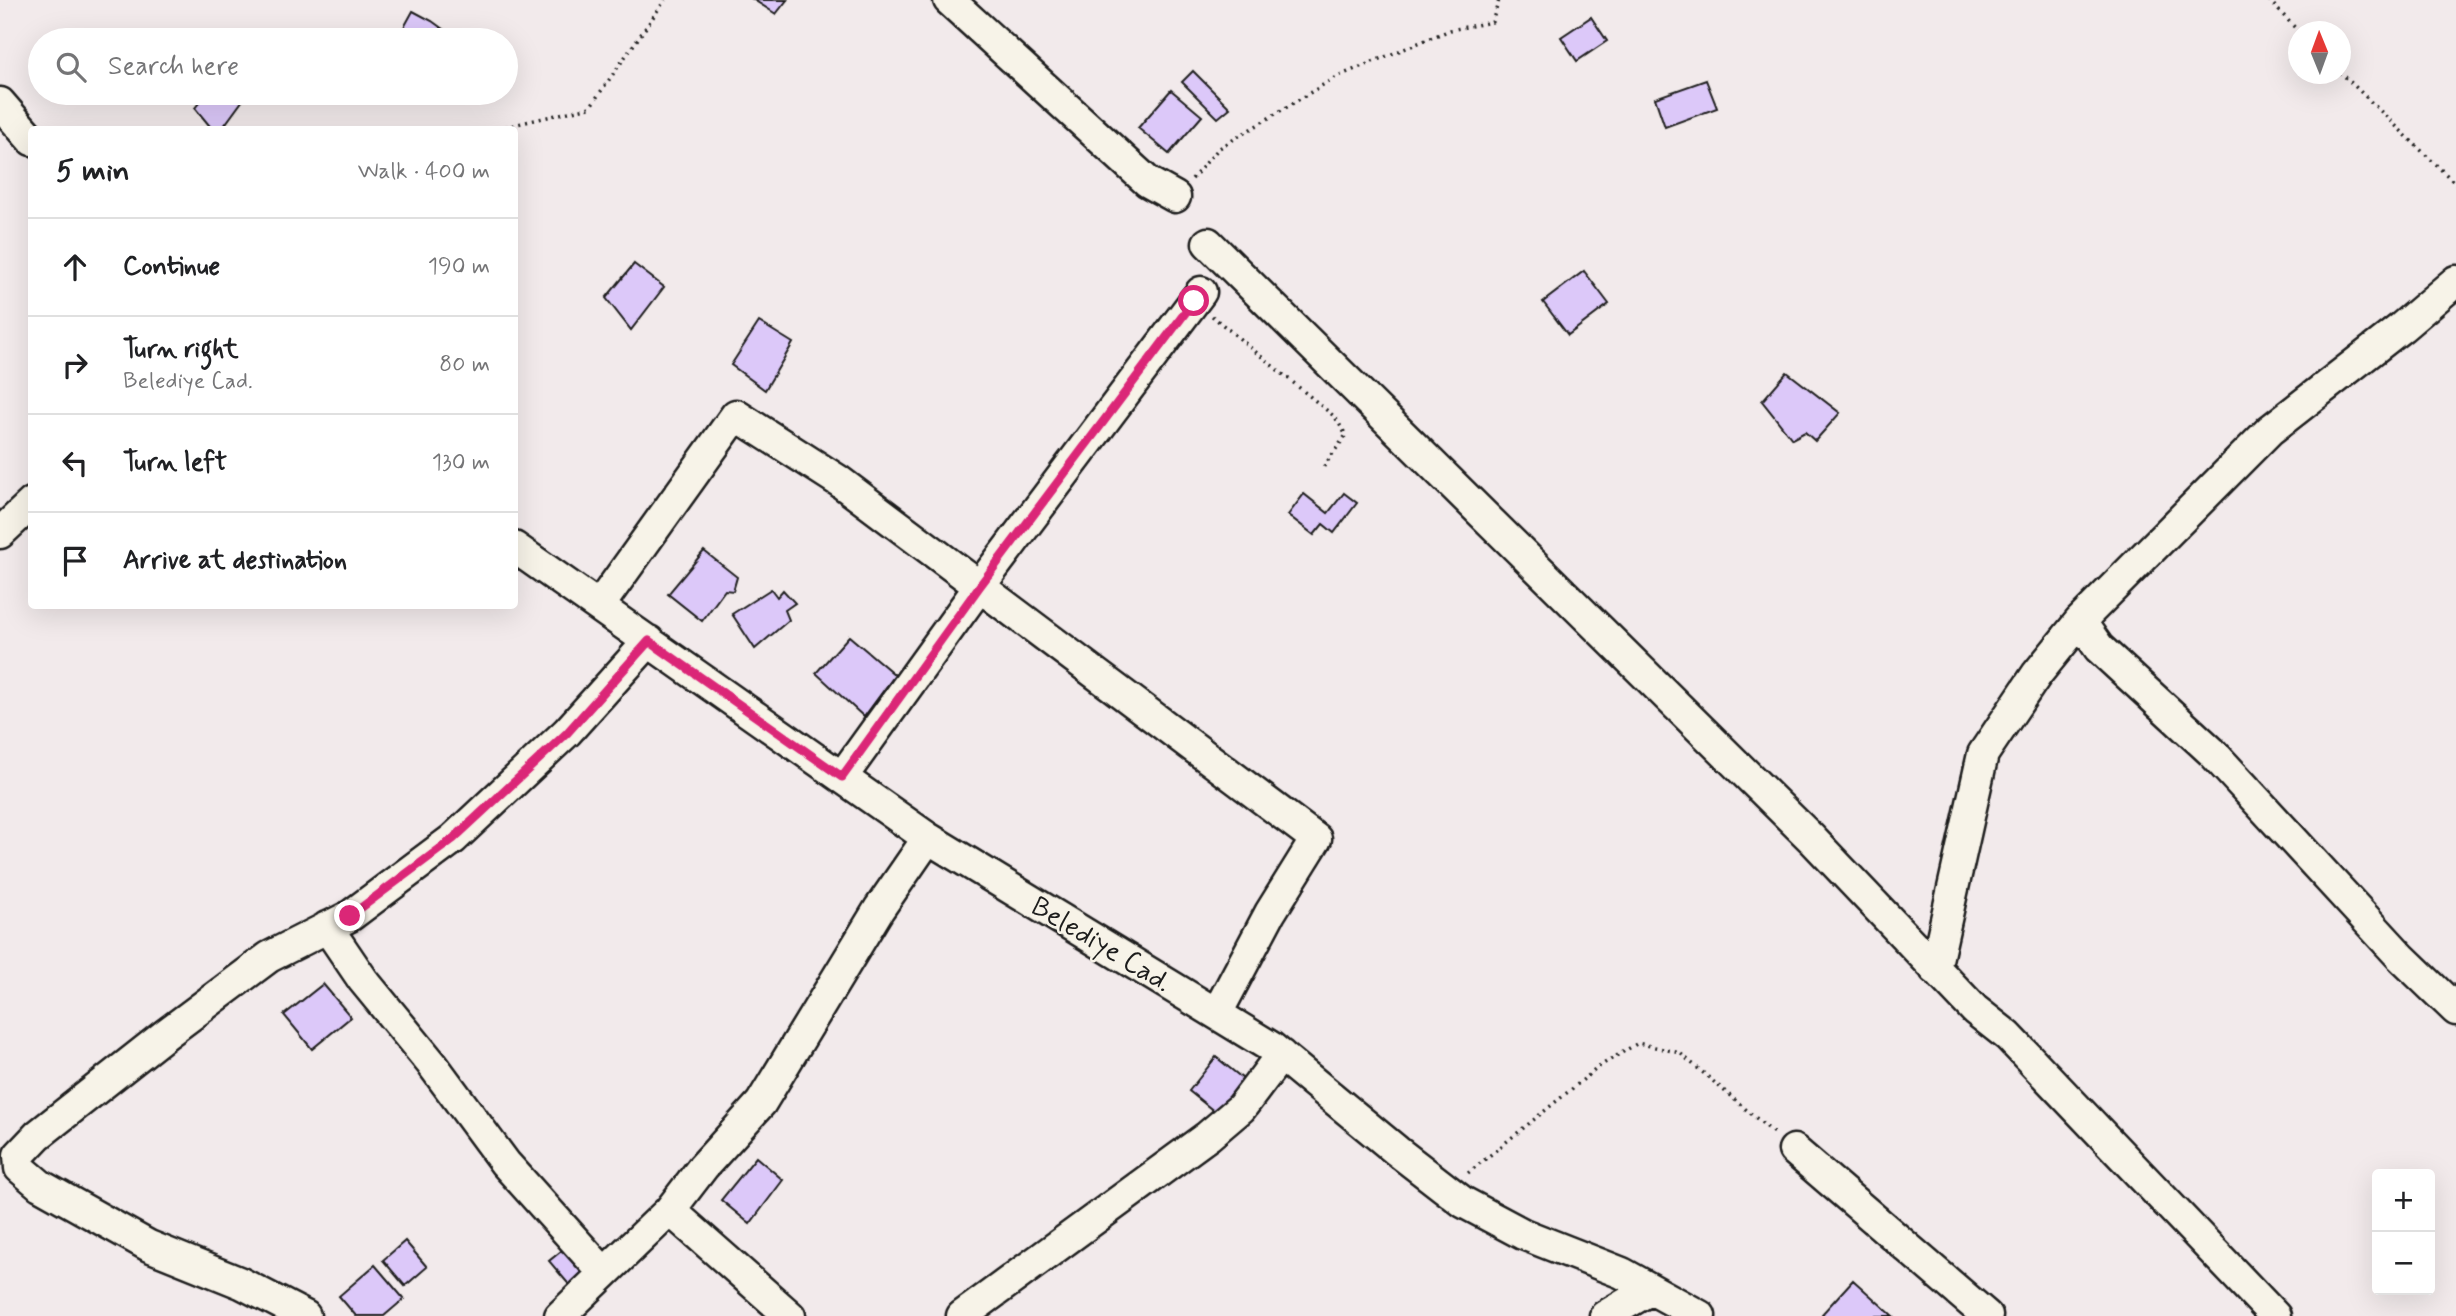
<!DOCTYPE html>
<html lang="en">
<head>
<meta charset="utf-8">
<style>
  body { margin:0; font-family:Mynerve,sans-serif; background:#f2f2f2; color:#202124 }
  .controls { position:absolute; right:21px; bottom:21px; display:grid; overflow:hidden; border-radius:7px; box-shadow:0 7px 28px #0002 }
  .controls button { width:63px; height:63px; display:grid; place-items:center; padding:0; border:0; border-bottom:2px solid #e0e0e0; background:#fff; color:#202124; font:35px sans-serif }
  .compass { position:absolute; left:2288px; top:21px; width:63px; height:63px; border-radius:50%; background:#fff; box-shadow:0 7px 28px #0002; rotate:359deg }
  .stop { position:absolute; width:21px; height:21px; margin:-16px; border:5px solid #db2777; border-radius:50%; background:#fff }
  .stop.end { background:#db2777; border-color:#fff; box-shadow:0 2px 7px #0008 }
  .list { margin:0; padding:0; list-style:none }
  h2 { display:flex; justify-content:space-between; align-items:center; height:91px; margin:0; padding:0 28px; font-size:30px }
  h2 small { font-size:23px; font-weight:400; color:#757577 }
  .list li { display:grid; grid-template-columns:46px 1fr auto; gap:21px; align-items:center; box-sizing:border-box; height:98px; padding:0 28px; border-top:2px solid #e0e0e0 }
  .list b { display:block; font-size:26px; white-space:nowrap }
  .list p { margin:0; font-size:23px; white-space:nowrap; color:#757577 }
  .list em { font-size:23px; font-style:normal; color:#757577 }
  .icon { flex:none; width:38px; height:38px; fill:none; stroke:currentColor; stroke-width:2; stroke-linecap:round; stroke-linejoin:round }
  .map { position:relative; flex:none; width:2456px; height:1316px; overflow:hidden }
  .search { position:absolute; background:#fff; box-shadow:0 7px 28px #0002; left:28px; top:28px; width:490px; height:77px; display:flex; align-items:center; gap:18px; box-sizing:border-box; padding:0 24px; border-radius:38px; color:#757577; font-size:26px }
  .panel { position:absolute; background:#fff; box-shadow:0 7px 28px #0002; left:28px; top:126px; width:490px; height:483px; border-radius:7px }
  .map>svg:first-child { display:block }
  .building { fill:#dcc8f9; stroke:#1c1c1c; stroke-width:2 }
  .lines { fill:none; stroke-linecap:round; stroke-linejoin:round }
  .minor-casing { stroke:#1c1c1c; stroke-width:35 }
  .path { stroke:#1c1c1c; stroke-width:3.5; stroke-dasharray:2 5; stroke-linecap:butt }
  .minor { stroke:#f7f3e8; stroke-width:30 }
  .route { stroke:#db2777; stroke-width:9 }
  .labels { text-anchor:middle; stroke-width:5; stroke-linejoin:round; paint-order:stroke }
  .street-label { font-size:28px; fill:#1c1c1c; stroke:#f7f3e8 }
</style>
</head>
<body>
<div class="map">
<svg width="2456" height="1316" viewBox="0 0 2456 1316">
  <rect width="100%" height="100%" fill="#f2eaeb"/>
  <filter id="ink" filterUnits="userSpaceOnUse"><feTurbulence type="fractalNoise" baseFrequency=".0143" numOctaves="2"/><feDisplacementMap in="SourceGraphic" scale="14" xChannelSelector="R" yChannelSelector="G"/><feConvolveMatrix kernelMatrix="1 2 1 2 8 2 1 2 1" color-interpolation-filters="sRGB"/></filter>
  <g filter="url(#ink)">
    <!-- building -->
    <path class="building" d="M754,0H787L776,14Z
      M413,11L432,21L458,40H397Z
      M1591,17L1607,41L1577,61L1561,37Z
      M1193,71L1230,108L1218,118L1182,82Z
      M1706,80L1717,108L1665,127L1655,98Z
      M1171,90L1202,116L1169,154L1138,128Z
      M207,93H248L221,130H213L195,108Z
      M634,264L664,287L631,330L606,298Z
      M1584,271L1609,304L1568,335L1543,302Z
      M759,322L793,343L765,390L731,365Z
      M1787,372L1840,413L1815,441L1805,432L1792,439L1762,401Z
      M1344,493L1357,503L1334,533L1323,524L1314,535L1288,515L1304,494L1328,513Z
      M704,551L737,577L733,591L725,590L702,621L668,594Z
      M771,589L777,597L783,590L795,603L785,610L789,620L755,649L732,614Z
      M849,636L895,675L864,717L816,673Z
      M323,984L351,1017L312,1049L284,1015Z
      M1216,1057L1248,1083L1220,1116L1189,1091Z
      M756,1157L783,1180L750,1224L721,1200Z
      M405,1241L427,1267L405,1286L383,1260Z
      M565,1248L588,1275L572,1288L549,1261Z
      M375,1265L404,1299L384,1316H356L339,1296Z
      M1853,1280L1893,1316H1825L1822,1314Z"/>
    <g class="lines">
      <defs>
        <path id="minor" d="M949,0L1148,182L1175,197
          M0,103L32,140
          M1208,243L1812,839L1975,1010L2008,1036L2275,1316
          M0,533L32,503
          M514,547L928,838L1271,1047L1397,1151L1463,1202L1523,1234L1622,1273L1700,1316
          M599,606L736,415L839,481L1316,839L1270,913L1217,1013
          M2080,621L2099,648L2212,752L2401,957L2456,1010
          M842,777L979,587L1201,292
          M327,927L363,980L432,1064L505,1163L604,1273
          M1935,969L1983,754L2037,674L2080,621L2270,430L2402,327L2456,281
          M1794,1150L1987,1316
          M670,1210L790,1316
          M305,1316L241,1283L149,1246L40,1185L20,1168L19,1155L38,1135L166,1034L269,957L350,916L453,839L567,732L649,641
          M560,1316L670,1210L703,1167L761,1103L879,909L928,838
          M962,1316L1208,1136L1241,1108L1281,1055
          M1605,1316L1651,1289"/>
      </defs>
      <!-- minor casing -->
      <use href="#minor" class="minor-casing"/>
      <!-- path -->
      <path class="path" d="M2269,0L2299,32
        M2340,72L2456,184
        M492,130L590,107L665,0
        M1192,179L1218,149L1336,77L1450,30L1492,22L1499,0
        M1212,316L1335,417L1346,435L1322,469
        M1468,1173L1600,1066L1638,1043L1680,1053L1776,1135"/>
      <!-- minor -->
      <use href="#minor" class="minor"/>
    </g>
  </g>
  <g class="lines" filter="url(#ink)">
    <!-- route -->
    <path class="route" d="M350,916L453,839L567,733L649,641L842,777L979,587L1194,301"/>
  </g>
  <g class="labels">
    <!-- street labels -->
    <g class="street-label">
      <text transform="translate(1102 943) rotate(31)" y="10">Belediye Cad.</text>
    </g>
  </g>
</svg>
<div class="controls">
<button>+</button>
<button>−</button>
</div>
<svg class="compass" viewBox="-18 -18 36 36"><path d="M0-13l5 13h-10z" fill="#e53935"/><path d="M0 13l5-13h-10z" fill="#757577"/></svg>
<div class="stop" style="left:1194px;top:301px"></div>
<div class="stop end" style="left:350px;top:916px"></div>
<div class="search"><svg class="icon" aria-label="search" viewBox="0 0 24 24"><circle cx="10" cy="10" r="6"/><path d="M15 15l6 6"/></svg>Search here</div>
<section class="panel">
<h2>5 min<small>Walk · 400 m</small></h2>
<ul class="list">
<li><svg class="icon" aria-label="ahead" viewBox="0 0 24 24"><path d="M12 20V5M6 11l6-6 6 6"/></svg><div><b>Continue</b></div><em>190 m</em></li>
<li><svg class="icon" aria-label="right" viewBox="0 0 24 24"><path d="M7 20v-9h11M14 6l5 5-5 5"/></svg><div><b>Turn right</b><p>Belediye Cad.</p></div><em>80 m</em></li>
<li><svg class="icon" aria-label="left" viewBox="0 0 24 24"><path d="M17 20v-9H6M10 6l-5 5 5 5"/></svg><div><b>Turn left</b></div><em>130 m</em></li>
<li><svg class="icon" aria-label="arrive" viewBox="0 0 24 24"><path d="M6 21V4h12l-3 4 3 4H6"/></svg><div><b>Arrive at destination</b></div></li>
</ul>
</section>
</div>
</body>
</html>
